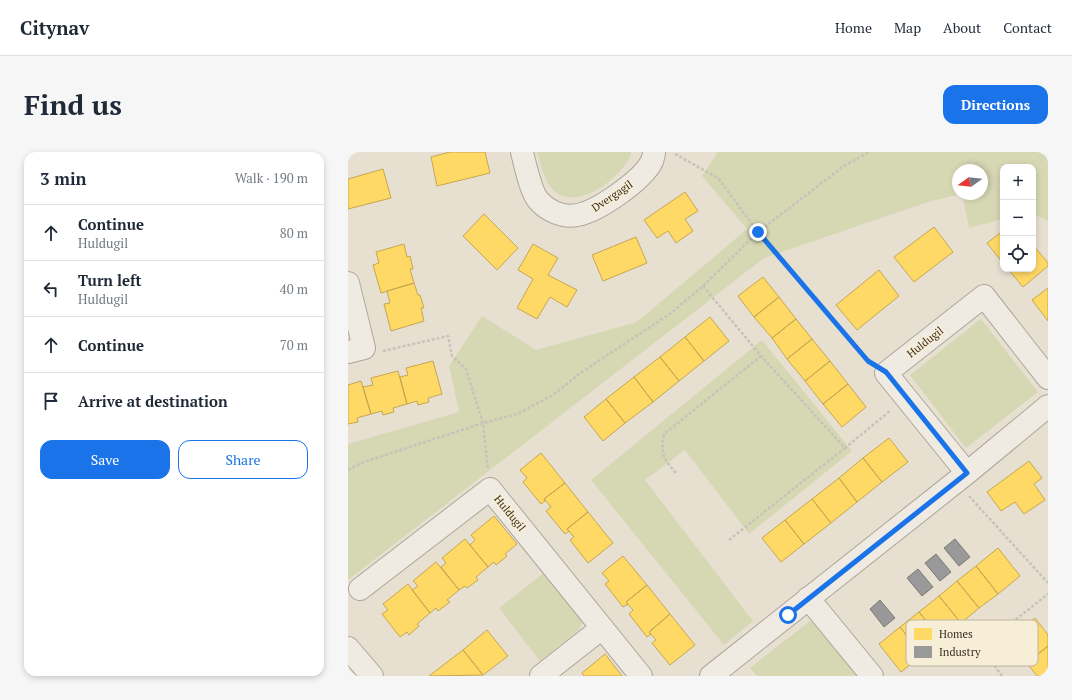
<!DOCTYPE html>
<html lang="en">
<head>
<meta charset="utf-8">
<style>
  body { margin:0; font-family:"PT Serif",serif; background:#f6f6f7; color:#1f2937 }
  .controls { position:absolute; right:12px; top:12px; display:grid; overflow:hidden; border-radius:8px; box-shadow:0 2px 6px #0003 }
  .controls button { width:36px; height:36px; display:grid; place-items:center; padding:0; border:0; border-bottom:1px solid #e0e1e3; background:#fff; color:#1f2937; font:20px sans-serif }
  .compass { position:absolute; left:604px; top:12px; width:36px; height:36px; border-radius:50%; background:#fff; box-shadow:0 2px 6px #0003; rotate:255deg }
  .stop { position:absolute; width:12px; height:12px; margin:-9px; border:3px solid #1a73e8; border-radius:50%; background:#fff }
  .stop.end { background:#1a73e8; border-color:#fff; box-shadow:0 1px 4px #0008 }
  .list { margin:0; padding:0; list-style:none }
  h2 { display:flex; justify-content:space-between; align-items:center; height:52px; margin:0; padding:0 16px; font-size:17px }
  h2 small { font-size:13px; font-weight:400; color:#747a83 }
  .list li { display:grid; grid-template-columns:26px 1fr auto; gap:12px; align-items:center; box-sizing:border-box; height:56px; padding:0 16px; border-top:1px solid #e0e1e3 }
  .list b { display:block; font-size:15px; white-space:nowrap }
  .list p { margin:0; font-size:13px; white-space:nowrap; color:#747a83 }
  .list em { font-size:13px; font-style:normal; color:#747a83 }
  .actions { display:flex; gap:8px; padding:12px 16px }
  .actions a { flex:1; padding:9px 0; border:1px solid #1a73e8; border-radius:12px; text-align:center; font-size:14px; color:#1a73e8 }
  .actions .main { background:#1a73e8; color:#fff }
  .icon { flex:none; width:22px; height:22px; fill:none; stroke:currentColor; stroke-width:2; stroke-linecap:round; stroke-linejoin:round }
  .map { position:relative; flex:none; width:700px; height:524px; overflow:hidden; border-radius:12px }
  header { display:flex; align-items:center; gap:24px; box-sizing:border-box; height:56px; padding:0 20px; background:#fff; border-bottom:1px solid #e0e1e3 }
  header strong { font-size:19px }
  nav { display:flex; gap:22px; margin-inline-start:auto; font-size:14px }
  .intro { display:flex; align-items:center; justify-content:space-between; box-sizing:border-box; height:96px; padding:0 24px }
  h1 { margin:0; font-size:28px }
  .button { padding:10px 18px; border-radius:12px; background:#1a73e8; color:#fff; font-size:14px; font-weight:700 }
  main { display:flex; gap:24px; padding:0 24px }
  aside { flex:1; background:#fff; border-radius:12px; box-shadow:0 2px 6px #0003 }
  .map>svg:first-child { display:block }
  .green { fill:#d6d7b3; fill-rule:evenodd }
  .homes { fill:#ffd966; stroke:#c5a651 }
  .industry { fill:#999; stroke:#7d7975 }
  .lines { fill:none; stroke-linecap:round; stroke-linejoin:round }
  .street-casing { stroke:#ada599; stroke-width:24 }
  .path { stroke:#c8c2b9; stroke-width:2.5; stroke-dasharray:3 2; stroke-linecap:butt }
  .street { stroke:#efebe3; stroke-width:22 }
  .route { stroke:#1a73e8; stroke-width:5 }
  .labels { text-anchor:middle; stroke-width:4; stroke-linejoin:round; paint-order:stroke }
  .street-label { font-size:11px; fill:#3d2e20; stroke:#f7eed8 }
  .key { fill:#f7eed8; stroke:#bfb4a1; stroke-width:1 }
  .key-label { font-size:11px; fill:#3d2e20 }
</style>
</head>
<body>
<header>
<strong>Citynav</strong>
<nav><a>Home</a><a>Map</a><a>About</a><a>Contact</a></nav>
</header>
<div class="intro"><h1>Find us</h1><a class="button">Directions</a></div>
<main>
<aside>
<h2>3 min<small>Walk · 190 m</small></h2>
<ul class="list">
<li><svg class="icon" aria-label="ahead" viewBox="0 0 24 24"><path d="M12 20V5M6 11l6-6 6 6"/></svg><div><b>Continue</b><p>Huldugil</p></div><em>80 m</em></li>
<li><svg class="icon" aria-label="left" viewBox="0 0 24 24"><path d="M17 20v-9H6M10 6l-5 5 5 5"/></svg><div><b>Turn left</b><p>Huldugil</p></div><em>40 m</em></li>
<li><svg class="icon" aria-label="ahead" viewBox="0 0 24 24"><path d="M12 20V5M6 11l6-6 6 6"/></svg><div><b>Continue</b></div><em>70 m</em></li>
<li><svg class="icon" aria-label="arrive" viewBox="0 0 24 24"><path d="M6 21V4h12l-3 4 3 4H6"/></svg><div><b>Arrive at destination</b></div></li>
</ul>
<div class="actions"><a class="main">Save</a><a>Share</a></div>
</aside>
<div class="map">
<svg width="700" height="524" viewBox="0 0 700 524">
  <rect width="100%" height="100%" fill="#e7e0d1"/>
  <!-- green -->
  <path class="green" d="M189,0H283V2C274,26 228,62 204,37C197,30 192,10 189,0Z
    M370,0H700V69L685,62V15H655V67L621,76L614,42L583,49L416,106L0,428V292L111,260L101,214L134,164L188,198L289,170L399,77L354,24ZM610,18H634V42H610Z
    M633,167L690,240L618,296L562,223Z
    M414,188L504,299L401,382L337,298L297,328L405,469L376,493L243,328Z
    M201,417L235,469L231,478L192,509L151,456Z
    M467,465L514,524H409L402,516Z"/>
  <!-- homes -->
  <path class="homes" d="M102,0H137L142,21L89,34L83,5Z
    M35,17L43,46L0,57V27Z
    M337,40L350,59L337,67L345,79L328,91L320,79L309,86L296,68Z
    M136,62L170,96L149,118L115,84Z
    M586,75L605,100L566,130L546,105Z
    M655,79V111L639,91Z
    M288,85L299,111L255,129L244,103Z
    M56,92L59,105L62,104L65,117H62L66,131L33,141L25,113L31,111L28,100Z
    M185,92L210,106L200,123L229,138L219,155L202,145L189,167L169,156L185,127L170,118Z
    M685,93L700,111V114L675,135L660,117H685Z
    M531,118L551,144L509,178L488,153Z
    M415,125L431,145L406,165L390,144Z
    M66,131L70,143H72L76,156H73L76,169L43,179L36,152L42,151L39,139Z
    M700,136V169L684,148Z
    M431,145L448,167L424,186L406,165Z
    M362,165L381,189L356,209L337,185Z
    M448,167L464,187L439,207L424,186Z
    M337,185L356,209L331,229L312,205Z
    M464,187L482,209L457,229L439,207Z
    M312,205L331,229L305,250L286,225Z
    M85,209L94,242L80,246L81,250L70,253L69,249L59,252L52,225L60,223L58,216Z
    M482,209L500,232L475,252L457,229Z
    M50,219L59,252L45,256L46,260L35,263L34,259L23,262L15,235L25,233L23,226Z
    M286,225L305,250L277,271L258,247Z
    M13,229L23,262L9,266L10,270L0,272V233Z
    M500,232L518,255L494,275L475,252Z
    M258,247L277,271L255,289L236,265Z
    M541,286L560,310L534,330L515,306Z
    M193,301L217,331L196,347L197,349L193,352L175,330L179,326L172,318Z
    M515,306L534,330L509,350L491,326Z
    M681,309L694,326L686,332L697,348L676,362L667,350L653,359L639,340Z
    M491,326L509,350L483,371L464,347Z
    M217,331L240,360L219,377L221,379L217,382L198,359L203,355L196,347Z
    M464,347L483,371L456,392L437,368Z
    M240,360L265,391L240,411L222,388L226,385L219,377Z
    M146,364L169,392L157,402L159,404L148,413L146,410L140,415L122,393L127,388L123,383Z
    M437,368L456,392L433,410L414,386Z
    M117,387L140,415L128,425L130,428L119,436L117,434L111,438L93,415L98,411L94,406Z
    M650,396L672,424L650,442L628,414Z
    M275,404L299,433L278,450L280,452L275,455L257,432L261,429L254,421Z
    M88,410L111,438L99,448L102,450L90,459L88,456L82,461L64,438L70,434L65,429Z
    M628,414L650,442L631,456L609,429Z
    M609,429L631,456L613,471L591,444Z
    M60,432L82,461L69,472L71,474L61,483L59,480L52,485L34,462L40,458L35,452Z
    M299,433L322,462L301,480L303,482L299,485L281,462L285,458L278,450Z
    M591,444L613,471L593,487L571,460Z
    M571,460L593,487L574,503L552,475Z
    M322,462L347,493L322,513L304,491L308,488L301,480Z
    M687,466L700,483V494L679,511L660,488Z
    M552,475L574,503L553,520L531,492Z
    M139,478L160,504L135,523L115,498Z
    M700,494V524H689L679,511Z
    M115,498L135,523L81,524Z
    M257,502L274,524H236L234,521Z"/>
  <!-- industry -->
  <path class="industry" d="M607,387L622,405L611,414L596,396Z
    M588,402L603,420L592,429L577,411Z
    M570,417L585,435L574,444L559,426Z
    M532,448L547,466L536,475L522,457Z"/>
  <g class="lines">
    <defs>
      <path id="street" d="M174,0C177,12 183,41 191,49C200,59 215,66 229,63C249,60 295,28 304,9C305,6 306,3 306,0
        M0,131L16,196L0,200
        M619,321L538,221L636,144L700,226
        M12,437L142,337L293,524
        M460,446L524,524
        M0,496L24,524
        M193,524L254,476
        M363,524L619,321L700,254"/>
    </defs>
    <!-- street casing -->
    <use href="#street" class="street-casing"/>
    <!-- path -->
    <path class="path" d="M327,2L370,26L410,80L522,210
      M355,134L413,204L497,296L542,259
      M35,199L100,184L104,204L118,217L135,271L140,317
      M0,318L13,311L135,271L169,262L205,243L231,222L323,161L355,134L410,80L496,14L521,0
      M328,321C315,306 312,302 316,282L413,204
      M621,344L700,431
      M381,388L497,296
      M654,524L633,495L700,442"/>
    <!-- street -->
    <use href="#street" class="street"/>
  </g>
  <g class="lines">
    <!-- route -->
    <path class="route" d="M410,80L520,209L538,220L619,321L440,463"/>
  </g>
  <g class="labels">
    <!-- street labels -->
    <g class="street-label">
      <text transform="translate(264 44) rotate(-34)" y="4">Dvergagil</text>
      <text transform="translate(577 190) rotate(-38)" y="4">Huldugil</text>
      <text transform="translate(162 361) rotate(51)" y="4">Huldugil</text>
    </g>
  </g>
  <!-- legend -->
  <rect x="558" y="468" width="132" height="46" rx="6" class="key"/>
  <rect x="566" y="476" width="18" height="12" fill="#ffd966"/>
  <rect x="566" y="494" width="18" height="12" fill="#999"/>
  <g class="key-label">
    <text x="591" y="486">Homes</text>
    <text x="591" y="504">Industry</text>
  </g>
</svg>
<div class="controls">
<button>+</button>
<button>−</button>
<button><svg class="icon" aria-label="locate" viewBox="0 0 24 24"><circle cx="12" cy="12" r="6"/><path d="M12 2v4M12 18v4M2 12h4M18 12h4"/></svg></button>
</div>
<svg class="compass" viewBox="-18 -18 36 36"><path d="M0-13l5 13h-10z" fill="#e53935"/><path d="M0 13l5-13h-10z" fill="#747a83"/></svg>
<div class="stop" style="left:440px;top:463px"></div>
<div class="stop end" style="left:410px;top:80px"></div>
</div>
</main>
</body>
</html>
